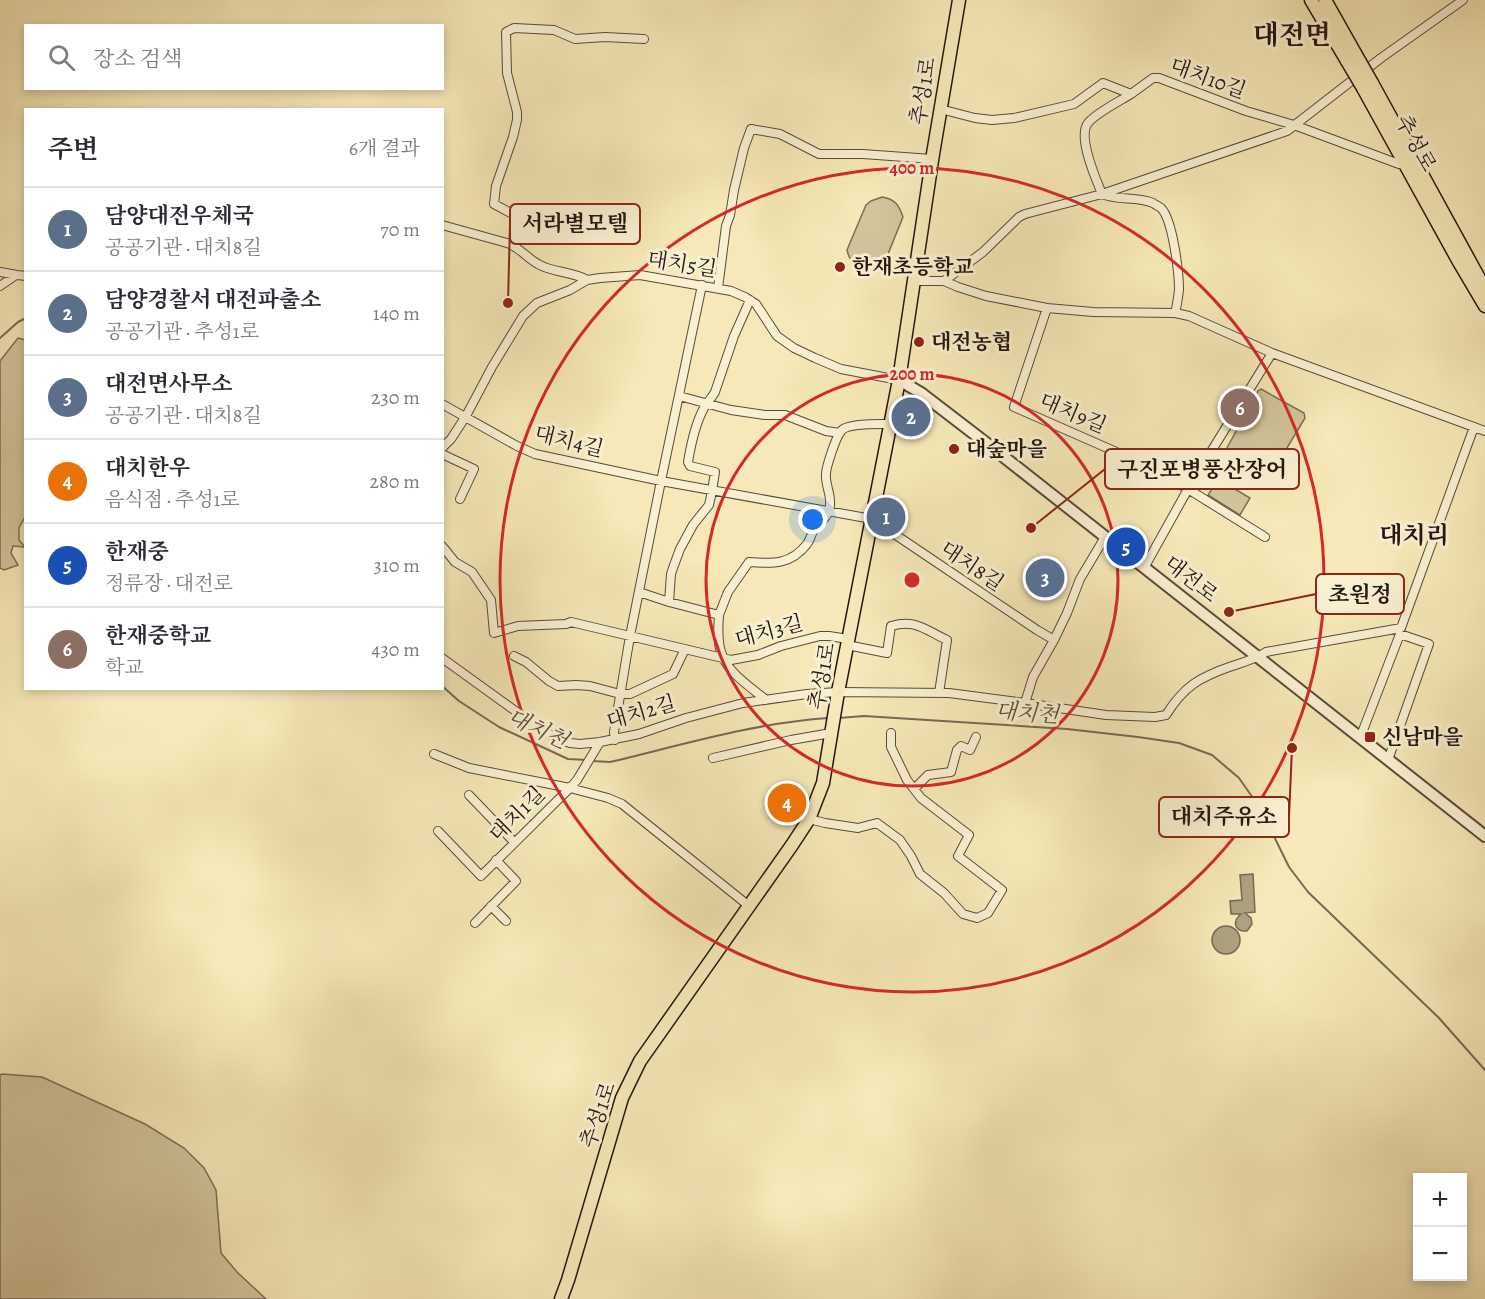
<!DOCTYPE html>
<html lang="ko">
<head>
<meta charset="utf-8">
<style>
  body { margin:0; font-family:Alegreya,"Noto Serif KR",serif; background:#f7f7f7; color:#2b2b33 }
  .controls { position:absolute; right:18px; bottom:18px; display:grid; overflow:hidden; border-radius:0px; box-shadow:0 3px 9px #0003 }
  .controls button { width:54px; height:54px; display:grid; place-items:center; padding:0; border:0; border-bottom:2px solid #e1e1e2; background:#fff; color:#2b2b33; font:30px sans-serif }
  .you { position:absolute; left:813px; top:520px; width:21px; height:21px; margin:-15px; border:4px solid #fff; border-radius:50%; background:#1a73e8; box-shadow:0 0 0 9px #1a73e833 }
  .badge { display:grid; place-items:center; width:39px; height:39px; border-radius:50%; background:#8f2418; color:#fff; font-size:20px; font-weight:700 }
  .pin { position:absolute; translate:-50% -50%; border:3px solid #fff; box-shadow:0 2px 6px #0006 }
  .list { margin:0; padding:0; list-style:none }
  h2 { display:flex; justify-content:space-between; align-items:center; height:78px; margin:0; padding:0 24px; font-size:26px }
  h2 small { font-size:20px; font-weight:400; color:#7c7c81 }
  .list li { display:grid; grid-template-columns:39px 1fr auto; gap:18px; align-items:center; box-sizing:border-box; height:84px; padding:0 24px; border-top:2px solid #e1e1e2 }
  .list b { display:block; font-size:22px; white-space:nowrap }
  .list p { margin:0; font-size:20px; white-space:nowrap; color:#7c7c81 }
  .list em { font-size:20px; font-style:normal; color:#7c7c81 }
  .icon { flex:none; width:33px; height:33px; fill:none; stroke:currentColor; stroke-width:2; stroke-linecap:round; stroke-linejoin:round }
  .map { position:relative; flex:none; width:1485px; height:1299px; overflow:hidden }
  .search { position:absolute; background:#fff; box-shadow:0 3px 9px #0003; left:24px; top:24px; width:420px; height:66px; display:flex; align-items:center; gap:15px; box-sizing:border-box; padding:0 21px; border-radius:0px; color:#7c7c81; font-size:22px }
  .panel { position:absolute; background:#fff; box-shadow:0 3px 9px #0003; left:24px; top:108px; width:420px; height:582px; border-radius:0px }
  .map>svg:first-child { display:block }
  .green { fill:#d2c49b; stroke:#7a6e56; stroke-width:1.5 }
  .water { fill:#aea17f; stroke:#766a53; stroke-width:1.5 }
  .lines { fill:none; stroke-linecap:round; stroke-linejoin:round }
  .stream { stroke:#766a53; stroke-width:2 }
  .minor-casing { stroke:#574b3a; stroke-width:10 }
  .tertiary-casing { stroke:#574b3a; stroke-width:14 }
  .primary-casing { stroke:#221710; stroke-width:15 }
  .minor { stroke:#f9f0d1; stroke-width:8 }
  .tertiary { stroke:#f9f0d1; stroke-width:10 }
  .primary { stroke:#f6e8b8; stroke-width:12 }
  .primary-bridge-casing { stroke:#221710; stroke-width:15; stroke-linecap:butt }
  .primary-bridge { stroke:#f6e8b8; stroke-width:12 }
  .ring { fill:none; stroke:#d62828; stroke-width:3 }
  .poi-dot { fill:#8f2418; stroke:#f9f0d1; stroke-width:2 }
  .labels { text-anchor:middle; stroke-width:6; stroke-linejoin:round; paint-order:stroke }
  .street-label { font-size:21px; fill:#221710; stroke:#f9f0d1 }
  .poi-label { font-size:21px; font-weight:bold; fill:#221710; stroke:#f9f0d1; text-anchor:start }
  .water-label { font-size:22px; font-style:italic; fill:#5a4e3c; stroke:#f9f0d1 }
  .quarter-label { font-size:24px; font-weight:bold; fill:#221710; stroke:#f9f0d1 }
  .district-label { font-size:27px; font-weight:bold; fill:#221710; stroke:#f9f0d1 }
  .centre { fill:#d62828; stroke:#f9f0d1; stroke-width:3 }
  .ring-label { font-size:18px; text-anchor:middle; font-weight:bold; fill:#d62828; stroke:#f9f0d1; stroke-width:6; stroke-linejoin:round; paint-order:stroke }
  .leader { fill:none; stroke:#8f2418; stroke-width:2 }
  .callout-dot { fill:#8f2418; stroke:#f9f0d1; stroke-width:2 }
  .callout { fill:#f9f0d1; stroke:#8f2418; stroke-width:2 }
  .callout-label { font-size:22px; text-anchor:middle; font-weight:bold; fill:#221710 }
</style>
</head>
<body>
<div class="map">
<svg width="1485" height="1299" viewBox="0 0 1485 1299">
  <rect width="100%" height="100%" fill="#f6e8b8"/>
  <filter id="stains"><feTurbulence type="fractalNoise" baseFrequency=".00333" numOctaves="4"/><feColorMatrix values="0 0 0 0 .2 0 0 0 0 .09 0 0 0 0 .02 0 0 0 .5 -.17"/></filter>
  <radialGradient id="worn" r=".72"><stop offset=".6" stop-color="#630" stop-opacity="0"/><stop offset="1" stop-color="#630" stop-opacity=".3"/></radialGradient>
  <!-- green -->
  <path class="green" d="M882,197C895,199 899,205 903,217L884,264C867,275 852,271 847,250L866,205L871,201Z
    M18,338L26,340V515L19,528V540L25,547L13,546L11,553L18,565L4,570L0,568V361Z
    M1261,389L1304,413L1305,418L1267,481L1264,483L1223,460L1222,457L1258,391Z
    M1218,479L1250,498L1240,515L1208,495Z
    M2,1074L42,1077L145,1124L184,1148L204,1168L216,1190L221,1253L237,1272L266,1299H0V1075Z"/>
  <!-- water -->
  <path class="water" d="M1253,874L1255,912L1245,913L1251,918L1252,924L1247,931C1234,932 1232,921 1241,914H1231L1230,901L1242,900L1240,875Z
    M1212 940a14 14 0 1 1 28 0a14 14 0 1 1-28 0Z"/>
  <g class="lines">
    <!-- stream -->
    <path class="stream" d="M0,338L18,322L26,318
      M442,686L459,701L499,727L568,759L587,760
      M839,718L864,716L1067,729L1138,737L1179,743L1212,755L1239,778L1260,808L1289,867L1308,892L1439,1018L1485,1070
      M592,761L610,762C682,745 754,723 828,718"/>
    <defs>
      <path id="minor" d="M940,109L975,118L992,120L1014,118L1074,104L1103,83L1131,94L1153,78H1159L1246,111L1294,125L1399,164
        M442,225L507,243C519,247 527,258 538,264C553,273 572,271 587,280L600,278L640,275L731,291L745,297L756,304L777,336L794,348L815,358L841,369L899,380
        M515,247L519,237L520,218L494,204L496,186L513,137L517,120V112L507,73L506,32L514,28L554,30L575,39L605,37L644,39
        M0,272L17,275L26,276
        M914,281H944L958,287L986,296L1047,308L1014,407L1139,462L1188,489L1144,568
        M944,281L983,252L1019,217L1025,214L1102,194L1287,131L1381,58L1463,0
        M0,286L16,275
        M718,288L726,226L730,215L734,190L744,148L751,129L780,134L819,154H863L932,159
        M1047,308L1093,312L1175,313C1177,306 1178,298 1179,290C1179,273 1173,220 1161,208C1160,207 1154,204 1153,203C1137,196 1118,201 1102,194C1096,179 1077,137 1088,123C1096,113 1120,101 1131,94
        M1175,313L1189,316L1272,353L1485,431
        M679,396L731,410L765,415H785L826,431L840,433
        M442,404L517,446L535,454L661,481L872,519L1037,630L1054,640L1033,677L1025,703L1106,715L1155,717L1166,715C1184,686 1200,677 1232,666C1244,662 1256,659 1266,652L1401,628L1474,427
        M442,448L451,439L466,416L492,367L523,316L537,303L570,290L587,280
        M442,454L474,469L460,499
        M1265,537L1188,489L1272,353
        M442,546L455,562L472,572L491,600L494,633L518,626L566,624L571,622L731,660L758,655L781,646L820,636H829L848,639
        M639,592L669,602L719,615C718,628 717,645 723,657C729,673 753,689 766,700
        M669,602L671,574L673,568L680,549L693,525L709,505L712,491L715,472L690,466L688,462C691,444 695,424 704,408C707,402 712,398 715,392L734,336L750,300
        M719,615L728,592L749,562C772,564 791,565 807,544C811,539 811,533 815,528C823,520 831,514 830,501C830,492 825,483 826,474C826,467 836,437 841,431C847,423 880,424 890,424
        M1054,640L1067,613L1080,579L1105,537
        M847,645L887,653L891,626C917,619 925,630 947,640L939,693
        M514,656L526,662L549,681L558,686L576,685L590,686L620,694H630L673,674L685,649
        M442,658L532,723L554,737L570,743L580,744L600,742L639,734L686,718L743,703L807,694L838,692L949,693L1025,703
        M1360,738L1400,634L1429,644L1388,760
        M615,740L614,732L630,636L661,481L702,285
        M434,754L469,768L570,788L577,780L600,742
        M713,758L791,740L831,733
        M914,789L928,775L951,772L957,750L961,746L970,750L976,737
        M469,795L514,842
        M809,819L825,823L858,828L877,823L900,840L911,856L920,874L944,893L963,914L977,918L988,913L1002,890L958,856L969,835L921,798L907,780L891,747V733
        M438,831L481,876L570,788L608,798L622,804L749,906
        M491,906L506,921
        M475,923L516,881L496,860"/>
      <path id="tertiary" d="M899,380L921,393L990,446L1485,836"/>
      <path id="primary" d="M1311,0L1347,61
        M1325,0L1356,55
        M1372,83L1485,289
        M1363,88L1459,262L1485,306
        M561,1299L568,1280L622,1098L640,1061L792,845L809,819L823,783L838,692L899,380L933,154L959,0"/>
    </defs>
    <!-- minor casing -->
    <use href="#minor" class="minor-casing"/>
    <!-- tertiary casing -->
    <use href="#tertiary" class="tertiary-casing"/>
    <!-- primary casing -->
    <use href="#primary" class="primary-casing"/>
    <!-- minor -->
    <use href="#minor" class="minor"/>
    <!-- tertiary -->
    <use href="#tertiary" class="tertiary"/>
    <!-- primary -->
    <use href="#primary" class="primary"/>
    <defs>
      <path id="primary-bridge" d="M1356,55L1372,83
        M1347,61L1363,88"/>
    </defs>
    <!-- primary-bridge casing -->
    <use href="#primary-bridge" class="primary-bridge-casing"/>
    <!-- primary-bridge -->
    <use href="#primary-bridge" class="primary-bridge"/>
  </g>
  <!-- distance rings -->
  <g class="ring">
    <circle cx="912" cy="580" r="206"/>
    <circle cx="912" cy="580" r="412"/>
  </g>
  <!-- markers -->
  <g class="poi-dot">
    <circle cx="840" cy="267" r="6"/>
    <circle cx="919" cy="342" r="6"/>
    <circle cx="954" cy="449" r="6"/>
    <rect x="1364" y="731" width="12" height="12" rx="3"/>
  </g>
  <g class="labels">
    <!-- street labels -->
    <g class="street-label">
      <text transform="translate(1208 78) rotate(20)" y="7">대치10길</text>
      <text transform="translate(923 91) rotate(-81)" y="7">추성1로</text>
      <text transform="translate(1416 143) rotate(61)" y="7">추성로</text>
      <text transform="translate(682 264) rotate(9)" y="7">대치5길</text>
      <text transform="translate(1073 413) rotate(23)" y="7">대치9길</text>
      <text transform="translate(569 441) rotate(14)" y="7">대치4길</text>
      <text transform="translate(972 566) rotate(34)" y="7">대치8길</text>
      <text transform="translate(1191 579) rotate(38)" y="7">대전로</text>
      <text transform="translate(769 631) rotate(-15)" y="7">대치3길</text>
      <text transform="translate(822 676) rotate(-80)" y="7">추성1로</text>
      <text transform="translate(641 712) rotate(-16)" y="7">대치2길</text>
      <text transform="translate(517 814) rotate(-45)" y="7">대치1길</text>
      <text transform="translate(598 1115) rotate(-71)" y="7">추성1로</text>
    </g>
    <!-- poi labels -->
    <g class="poi-label">
      <text x="852" y="274">한재초등학교</text>
      <text x="931" y="349">대전농협</text>
      <text x="966" y="456">대숲마을</text>
      <text x="1382" y="744">신남마을</text>
    </g>
    <!-- water labels -->
    <g class="water-label">
      <text transform="translate(1027 712) rotate(4)" y="8">대치천</text>
      <text transform="translate(538 728) rotate(25)" y="8">대치천</text>
    </g>
    <!-- quarter labels -->
    <g class="quarter-label">
      <text x="1414" y="543">대치리</text>
    </g>
    <!-- district labels -->
    <g class="district-label">
      <text x="1292" y="44">대전면</text>
    </g>
  </g>
  <circle cx="912" cy="580" r="9" class="centre"/>
  <g class="ring-label">
    <text x="912" y="174">400 m</text>
    <text x="912" y="380">200 m</text>
  </g>
  <!-- callouts -->
  <path class="leader" d="M508 303L510 224M1031 528L1105 469M1229 612L1316 594M1292 748L1289 817"/>
  <g class="callout-dot">
    <circle cx="508" cy="303" r="6"/>
    <circle cx="1031" cy="528" r="6"/>
    <circle cx="1229" cy="612" r="6"/>
    <circle cx="1292" cy="748" r="6"/>
  </g>
  <g class="callout">
    <rect x="510" y="204" width="130" height="40" rx="6"/>
    <rect x="1105" y="449" width="194" height="40" rx="6"/>
    <rect x="1316" y="574" width="88" height="40" rx="6"/>
    <rect x="1159" y="797" width="130" height="40" rx="6"/>
  </g>
  <g class="callout-label">
    <text x="575" y="231">서라별모텔</text>
    <text x="1202" y="477">구진포병풍산장어</text>
    <text x="1360" y="602">초원정</text>
    <text x="1224" y="824">대치주유소</text>
  </g>
  <rect width="100%" height="100%" filter="url(#stains)"/>
  <rect width="100%" height="100%" fill="url(#worn)"/>
</svg>
<div class="controls">
<button>+</button>
<button>−</button>
</div>
<div class="you"></div>
<div class="pin badge" style="left:886px;top:517px;background:#5c6f8a">1</div>
<div class="pin badge" style="left:911px;top:417px;background:#5c6f8a">2</div>
<div class="pin badge" style="left:1045px;top:578px;background:#5c6f8a">3</div>
<div class="pin badge" style="left:787px;top:803px;background:#e8710a">4</div>
<div class="pin badge" style="left:1126px;top:547px;background:#1a4fb4">5</div>
<div class="pin badge" style="left:1240px;top:408px;background:#8d6e63">6</div>
<div class="search"><svg class="icon" aria-label="search" viewBox="0 0 24 24"><circle cx="10" cy="10" r="6"/><path d="M15 15l6 6"/></svg>장소 검색</div>
<section class="panel">
<h2>주변<small>6개 결과</small></h2>
<ul class="list">
<li><span class="badge" style="background:#5c6f8a">1</span><div><b>담양대전우체국</b><p>공공기관 · 대치8길</p></div><em>70 m</em></li>
<li><span class="badge" style="background:#5c6f8a">2</span><div><b>담양경찰서 대전파출소</b><p>공공기관 · 추성1로</p></div><em>140 m</em></li>
<li><span class="badge" style="background:#5c6f8a">3</span><div><b>대전면사무소</b><p>공공기관 · 대치8길</p></div><em>230 m</em></li>
<li><span class="badge" style="background:#e8710a">4</span><div><b>대치한우</b><p>음식점 · 추성1로</p></div><em>280 m</em></li>
<li><span class="badge" style="background:#1a4fb4">5</span><div><b>한재중</b><p>정류장 · 대전로</p></div><em>310 m</em></li>
<li><span class="badge" style="background:#8d6e63">6</span><div><b>한재중학교</b><p>학교</p></div><em>430 m</em></li>
</ul>
</section>
</div>
</body>
</html>
